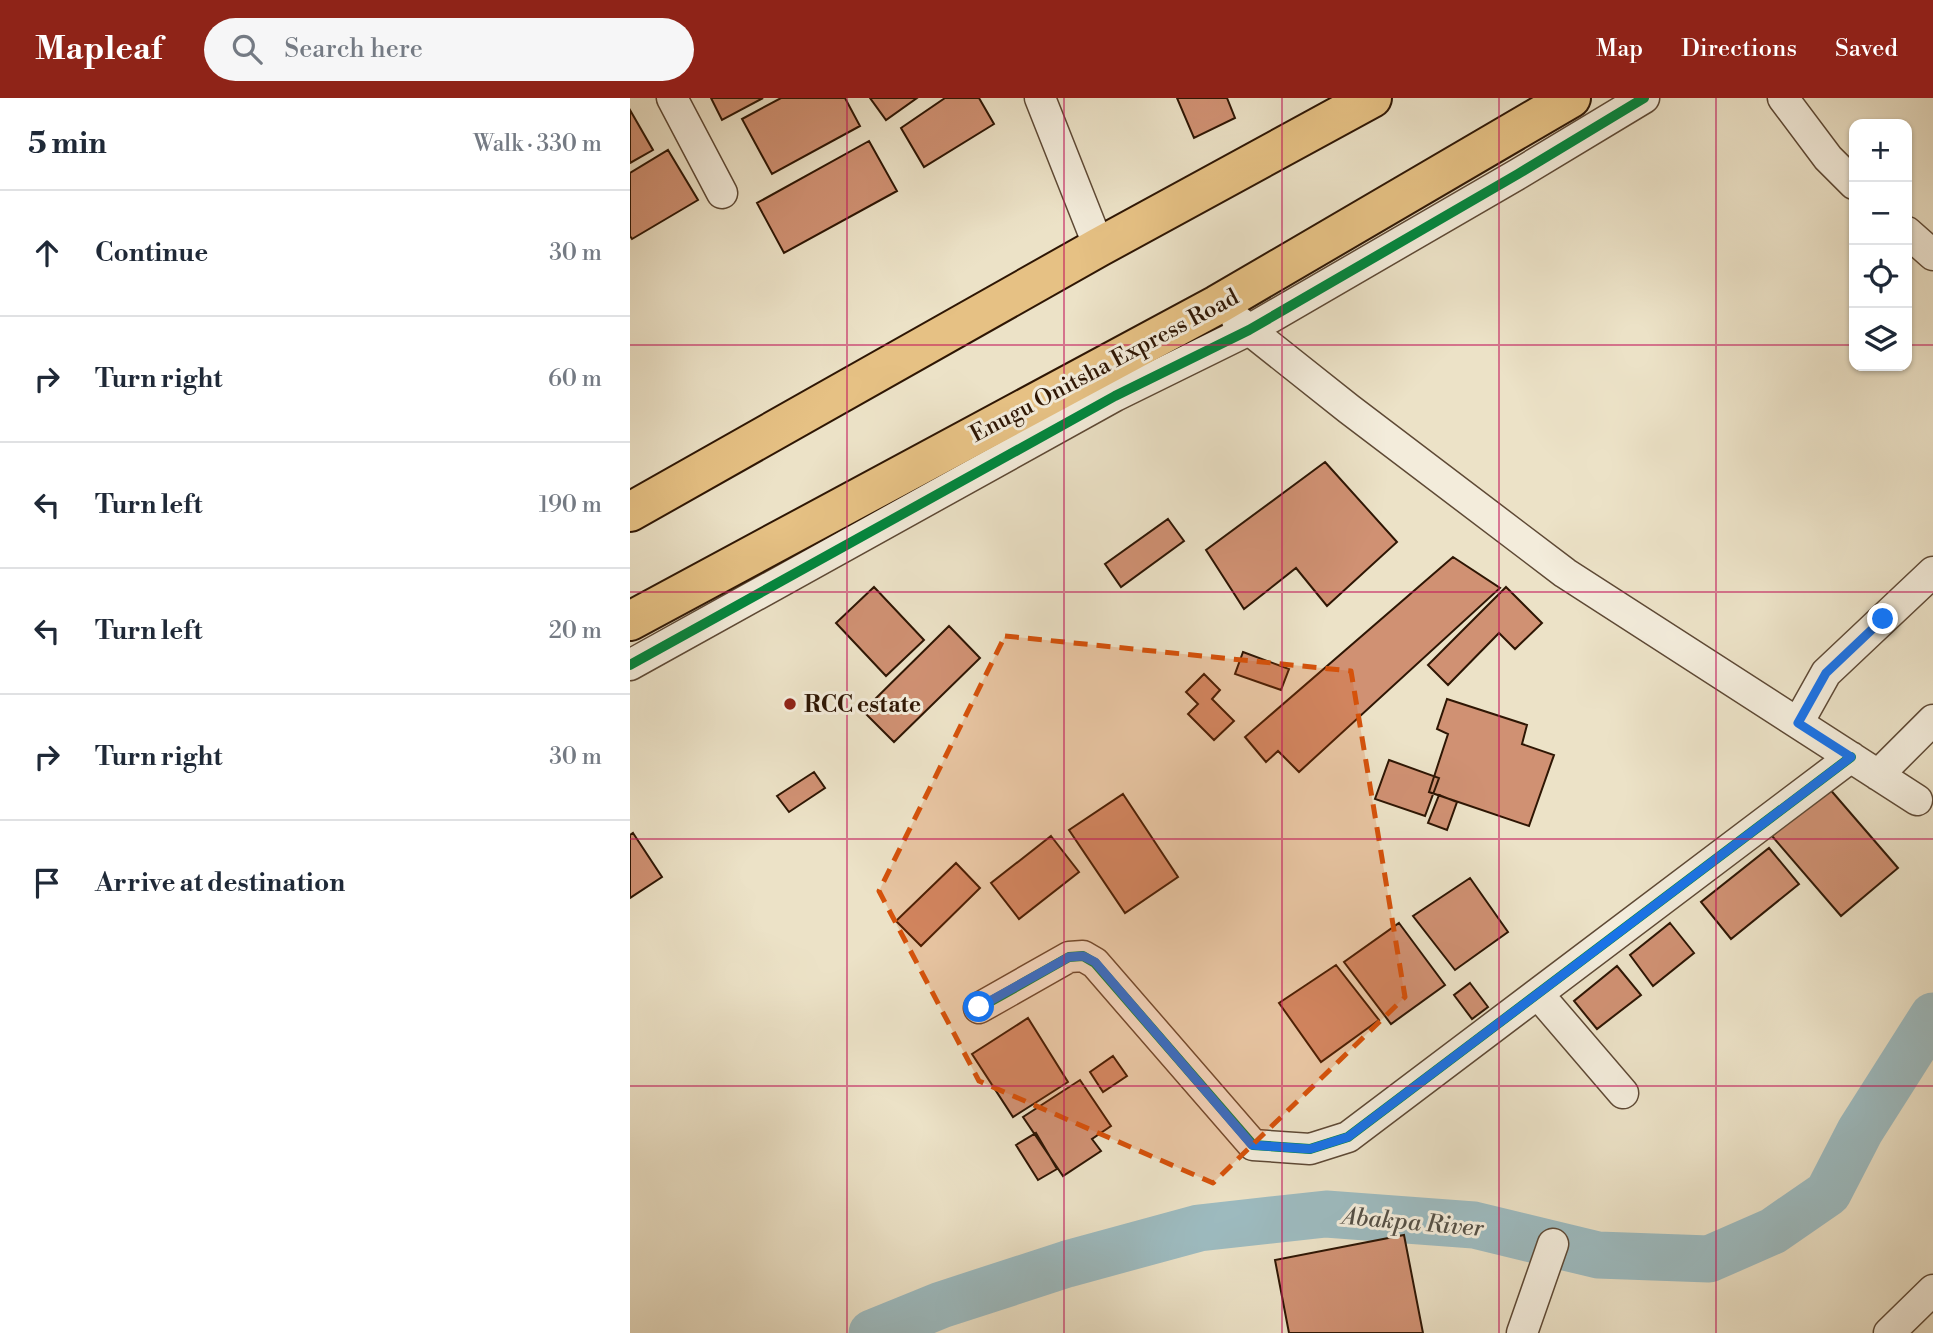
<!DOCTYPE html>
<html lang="en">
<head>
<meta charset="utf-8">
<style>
  body { margin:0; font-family:"Libre Bodoni",serif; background:#f6f6f7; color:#1f2937 }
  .controls { position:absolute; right:21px; top:21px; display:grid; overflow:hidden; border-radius:14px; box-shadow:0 2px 5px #0004 }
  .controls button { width:63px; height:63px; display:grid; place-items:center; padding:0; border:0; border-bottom:2px solid #e0e1e3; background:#fff; color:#1f2937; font:35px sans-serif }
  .stop { position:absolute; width:21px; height:21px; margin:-16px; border:5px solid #1a73e8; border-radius:50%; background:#fff }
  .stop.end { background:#1a73e8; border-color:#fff; box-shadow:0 2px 7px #0008 }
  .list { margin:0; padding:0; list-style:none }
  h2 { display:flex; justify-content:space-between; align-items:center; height:91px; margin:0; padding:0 28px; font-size:30px }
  h2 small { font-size:23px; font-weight:400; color:#747a83 }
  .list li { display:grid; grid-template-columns:46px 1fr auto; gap:21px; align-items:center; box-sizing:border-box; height:126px; padding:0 28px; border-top:2px solid #e0e1e3 }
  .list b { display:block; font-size:26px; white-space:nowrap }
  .list em { font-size:23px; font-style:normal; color:#747a83 }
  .icon { flex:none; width:38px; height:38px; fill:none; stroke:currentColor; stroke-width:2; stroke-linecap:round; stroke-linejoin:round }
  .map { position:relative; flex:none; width:1303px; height:1235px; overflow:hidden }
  header { display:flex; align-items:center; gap:42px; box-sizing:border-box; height:98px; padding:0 35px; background:#8f2418; color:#fff }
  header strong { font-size:33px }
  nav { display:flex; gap:38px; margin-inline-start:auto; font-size:24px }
  .search { width:490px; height:63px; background:#f6f6f7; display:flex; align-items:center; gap:18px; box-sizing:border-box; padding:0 24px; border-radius:38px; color:#747a83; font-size:26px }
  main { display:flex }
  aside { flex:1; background:#fff }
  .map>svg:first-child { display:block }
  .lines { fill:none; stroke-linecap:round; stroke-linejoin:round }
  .river { stroke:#9dbbc0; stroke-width:47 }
  .building { fill:#d09173; stroke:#2e1604; stroke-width:2 }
  .minor-casing { stroke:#5e4935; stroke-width:33 }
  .trunk-casing { stroke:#2e1604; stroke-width:42 }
  .minor { stroke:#f3ecdb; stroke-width:30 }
  .trunk { stroke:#e6c184; stroke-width:38 }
  .cycleway-casing { stroke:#f3ecdb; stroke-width:15 }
  .cycleway { stroke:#00873e; stroke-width:10 }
  .route { stroke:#1a73e8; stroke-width:9 }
  .marked { fill:#d5520b; fill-opacity:0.2; stroke:#d5520b; stroke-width:5; stroke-dasharray:14 9; stroke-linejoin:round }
  .grid { fill:none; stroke:#c2185b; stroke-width:2; stroke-opacity:0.55 }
  .poi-dot { fill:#8f2418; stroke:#f3ecdb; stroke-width:2.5 }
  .labels { text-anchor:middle; stroke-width:6; stroke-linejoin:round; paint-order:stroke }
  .street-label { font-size:23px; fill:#2e1604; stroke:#f3ecdb }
  .poi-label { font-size:23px; font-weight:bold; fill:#2e1604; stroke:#f3ecdb; text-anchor:start }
  .water-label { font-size:24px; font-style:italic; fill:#555046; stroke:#f3ecdb }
</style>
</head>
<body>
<header>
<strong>Mapleaf</strong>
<div class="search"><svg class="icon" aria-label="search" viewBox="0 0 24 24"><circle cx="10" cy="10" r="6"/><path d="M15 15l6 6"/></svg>Search here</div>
<nav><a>Map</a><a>Directions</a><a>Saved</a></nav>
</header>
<main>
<aside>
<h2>5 min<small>Walk · 330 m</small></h2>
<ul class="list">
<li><svg class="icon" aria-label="ahead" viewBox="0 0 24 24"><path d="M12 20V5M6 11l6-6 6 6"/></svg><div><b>Continue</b></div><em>30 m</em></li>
<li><svg class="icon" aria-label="right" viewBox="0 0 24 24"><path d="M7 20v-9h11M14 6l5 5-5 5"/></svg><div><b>Turn right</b></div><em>60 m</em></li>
<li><svg class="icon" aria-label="left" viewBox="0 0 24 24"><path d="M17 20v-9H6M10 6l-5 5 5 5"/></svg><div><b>Turn left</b></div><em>190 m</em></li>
<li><svg class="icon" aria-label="left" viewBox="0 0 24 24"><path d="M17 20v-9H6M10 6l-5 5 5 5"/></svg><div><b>Turn left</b></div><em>20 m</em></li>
<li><svg class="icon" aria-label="right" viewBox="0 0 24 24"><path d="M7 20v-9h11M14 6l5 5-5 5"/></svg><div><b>Turn right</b></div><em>30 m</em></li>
<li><svg class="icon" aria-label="arrive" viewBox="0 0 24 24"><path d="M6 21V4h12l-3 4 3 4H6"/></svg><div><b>Arrive at destination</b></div></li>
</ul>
</aside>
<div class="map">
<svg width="1303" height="1235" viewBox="0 0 1303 1235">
  <rect width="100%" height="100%" fill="#ece2c7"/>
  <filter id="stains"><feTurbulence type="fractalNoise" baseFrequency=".00286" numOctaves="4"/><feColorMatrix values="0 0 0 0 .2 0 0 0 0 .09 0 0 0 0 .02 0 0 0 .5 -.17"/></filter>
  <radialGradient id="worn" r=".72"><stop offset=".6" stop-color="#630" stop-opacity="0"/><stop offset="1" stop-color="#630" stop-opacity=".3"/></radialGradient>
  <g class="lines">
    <!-- river -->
    <path class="river" d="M242,1235L311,1207L437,1166L569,1130L696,1116L844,1127L968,1157L1079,1161L1143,1133L1198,1095L1230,1033L1303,918"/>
  </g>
  <!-- building -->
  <path class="building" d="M81,0H133L92,22Z
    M151,0H215L230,28L142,76L112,21Z
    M240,0H287L256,22Z
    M315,0H349L364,26L294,69L271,30Z
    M547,0H597L605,20L564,40Z
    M0,12L23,52L0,65Z
    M239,43L267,93L154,155L127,105Z
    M38,52L68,102L2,141L0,138V75Z
    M695,364L767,444L697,508L666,470L614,511L576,452Z
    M538,421L554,443L491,489L475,466Z
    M823,459L870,490L669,674L648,653L636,664L615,639Z
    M244,489L294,542L256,578L206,525Z
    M876,489L912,525L885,551L869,535L818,587L798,567Z
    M319,528L350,560L264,644L233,613Z
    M613,554L659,571L651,592L605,576Z
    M574,576L590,592L582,601L604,623L584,642L558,616L568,606L556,594Z
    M817,601L897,627L892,646L924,657L899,728L799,694L818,636L807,631Z
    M759,662L809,680L795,718L745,701Z
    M184,674L195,690L159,714L147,698Z
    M1198,689L1268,770L1211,818L1142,738Z
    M493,696L548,779L495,815L439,732Z
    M809,697L827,704L817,732L798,725Z
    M3,735L32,779L0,800V737Z
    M421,738L449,774L389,821L361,785Z
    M1139,750L1169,786L1101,841L1071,804Z
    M326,765L350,790L291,848L266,823Z
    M840,780L878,834L825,872L783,818Z
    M769,825L815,887L761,926L714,864Z
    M1040,825L1064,855L1023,888L1000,857Z
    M706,867L749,922L691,964L649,905Z
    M987,868L1011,897L967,931L944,903Z
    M840,885L858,909L842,921L824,897Z
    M398,920L438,984L383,1019L342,956Z
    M483,958L497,978L473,994L460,974Z
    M450,982L481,1028L462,1041L471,1053L433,1078L393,1019Z
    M406,1035L427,1071L408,1082L386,1047Z
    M774,1137L793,1235H659L645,1162Z"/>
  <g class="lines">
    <defs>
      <path id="minor" d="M42,0L92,95
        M410,0L469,149
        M1153,0L1198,60L1224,86
        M1277,134L1303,157
        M607,222L719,311L935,475L1287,702
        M0,567L485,298L619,232L888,76L1014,0
        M1168,625L1196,575L1303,474
        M1248,677L1303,622
        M908,896L993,995
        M349,910L439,859L453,858L465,865L623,1047L680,1051L718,1039L1221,659
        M892,1235L923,1146
        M1259,1235L1303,1192"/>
      <path id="trunk" d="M0,414L469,149L742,0
        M0,523L587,207L941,0"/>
    </defs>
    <!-- minor casing -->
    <use href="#minor" class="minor-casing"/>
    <!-- trunk casing -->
    <use href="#trunk" class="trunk-casing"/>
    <!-- minor -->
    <use href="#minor" class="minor"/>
    <!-- trunk -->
    <use href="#trunk" class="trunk"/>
    <defs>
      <path id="cycleway" d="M0,567L485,298L619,232L888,76L1014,0
        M349,910L439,859L453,858L465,865L623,1047L680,1051L718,1039L1221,659"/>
    </defs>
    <!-- cycleway casing -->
    <use href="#cycleway" class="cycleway-casing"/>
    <!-- cycleway -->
    <use href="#cycleway" class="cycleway"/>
  </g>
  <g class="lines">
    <!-- route -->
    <path class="route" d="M349,909L439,859L453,858L465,864L622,1047L680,1051L718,1039L1221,659L1168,625L1196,575L1253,521"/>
  </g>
  <!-- marked area -->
  <path class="marked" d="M375,538L721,573L775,899L583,1085L349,983L249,793Z"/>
  <!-- grid -->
  <path class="grid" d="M217,0V1235M434,0V1235M652,0V1235M869,0V1235M1086,0V1235M0,247H1224M1277,247H1303M0,494H1303M0,741H1303M0,988H1303"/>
  <!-- markers -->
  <circle class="poi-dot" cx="160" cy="606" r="7"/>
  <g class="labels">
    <!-- street labels -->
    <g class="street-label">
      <text transform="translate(474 267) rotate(-28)" y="8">Enugu Onitsha Express Road</text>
    </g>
    <!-- poi labels -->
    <g class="poi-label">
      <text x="174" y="614">RCC estate</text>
    </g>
    <!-- water labels -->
    <g class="water-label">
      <text transform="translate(783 1124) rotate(5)" y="8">Abakpa River</text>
    </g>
  </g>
  <rect width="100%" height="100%" filter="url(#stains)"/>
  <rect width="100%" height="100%" fill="url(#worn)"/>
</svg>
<div class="controls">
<button>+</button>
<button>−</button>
<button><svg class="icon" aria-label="locate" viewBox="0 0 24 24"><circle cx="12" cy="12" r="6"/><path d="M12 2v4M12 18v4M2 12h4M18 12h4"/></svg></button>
<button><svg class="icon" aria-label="layers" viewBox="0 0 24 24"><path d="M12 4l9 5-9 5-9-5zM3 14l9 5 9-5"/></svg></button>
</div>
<div class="stop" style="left:349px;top:909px"></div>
<div class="stop end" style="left:1253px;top:521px"></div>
</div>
</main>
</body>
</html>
